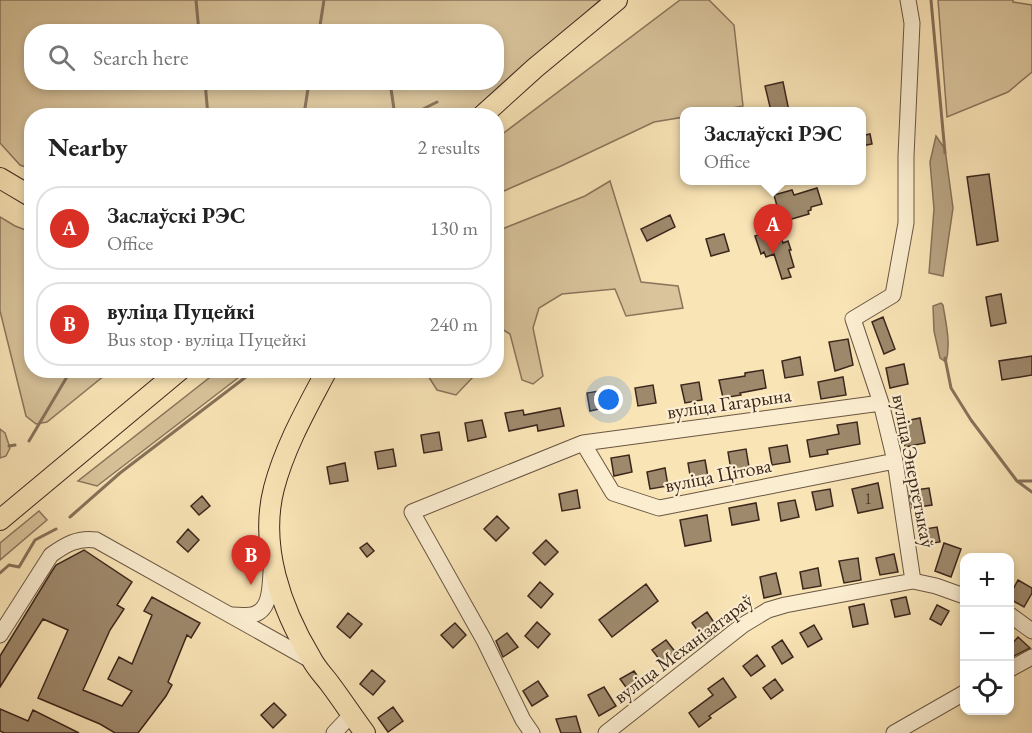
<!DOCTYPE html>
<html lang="en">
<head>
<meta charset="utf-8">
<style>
  body { margin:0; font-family:"EB Garamond",serif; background:#f6f6f6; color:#222 }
  .controls { position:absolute; right:18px; bottom:18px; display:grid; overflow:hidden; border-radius:12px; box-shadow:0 3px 9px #0003 }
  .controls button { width:54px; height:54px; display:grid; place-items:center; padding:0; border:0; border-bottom:2px solid #e0e0e0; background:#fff; color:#222; font:30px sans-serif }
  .you { position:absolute; left:609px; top:400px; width:21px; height:21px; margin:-15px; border:4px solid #fff; border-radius:50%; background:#1a73e8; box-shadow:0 0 0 9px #1a73e833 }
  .badge { display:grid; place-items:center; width:39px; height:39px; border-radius:50%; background:#d93025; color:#fff; font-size:20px; font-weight:700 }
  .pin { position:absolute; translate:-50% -50px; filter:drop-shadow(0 2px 3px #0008) }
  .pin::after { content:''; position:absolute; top:32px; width:21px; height:18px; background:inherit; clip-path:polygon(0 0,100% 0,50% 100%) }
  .popup { position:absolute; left:680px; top:107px; width:186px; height:78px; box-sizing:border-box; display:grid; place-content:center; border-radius:12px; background:#fff; filter:drop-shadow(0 2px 4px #0005); font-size:20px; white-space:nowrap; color:#767676 }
  .popup b { font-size:22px; color:#222 }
  .popup::after { content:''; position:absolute; left:50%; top:100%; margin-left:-12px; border:12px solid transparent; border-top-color:#fff }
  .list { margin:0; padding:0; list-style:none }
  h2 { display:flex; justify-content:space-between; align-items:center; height:78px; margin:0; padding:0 24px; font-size:26px }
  h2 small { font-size:20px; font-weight:400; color:#767676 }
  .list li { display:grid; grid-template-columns:39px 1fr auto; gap:18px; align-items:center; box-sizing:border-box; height:84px; margin:0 12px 12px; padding:0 12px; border:2px solid #e0e0e0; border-radius:24px }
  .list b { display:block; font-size:22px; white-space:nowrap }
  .list p { margin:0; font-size:20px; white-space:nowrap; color:#767676 }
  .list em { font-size:20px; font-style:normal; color:#767676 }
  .icon { flex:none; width:33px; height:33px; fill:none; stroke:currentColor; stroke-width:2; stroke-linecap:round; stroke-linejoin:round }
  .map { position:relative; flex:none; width:1032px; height:733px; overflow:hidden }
  .search { position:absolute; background:#fff; box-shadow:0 3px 9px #0003; left:24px; top:24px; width:480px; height:66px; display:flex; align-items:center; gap:15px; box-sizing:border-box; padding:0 21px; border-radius:24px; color:#767676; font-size:22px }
  .panel { position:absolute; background:#fff; box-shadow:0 3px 9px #0003; left:24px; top:108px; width:480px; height:270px; border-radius:24px }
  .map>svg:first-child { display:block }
  .green { fill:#d9c49c; stroke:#8a755c; stroke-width:1.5; fill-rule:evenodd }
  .water { fill:#b8a382; stroke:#867159; stroke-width:1.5 }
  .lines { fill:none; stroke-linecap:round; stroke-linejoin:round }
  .stream { stroke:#867159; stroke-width:3 }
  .building { fill:#9e896c; stroke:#3b261c; stroke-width:1.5 }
  .minor-casing { stroke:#6a5642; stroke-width:17 }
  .major-casing { stroke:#3b261c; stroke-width:22 }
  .minor { stroke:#fbedd0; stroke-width:15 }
  .major { stroke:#f9e4b6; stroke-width:20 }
  .labels { text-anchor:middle; stroke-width:4.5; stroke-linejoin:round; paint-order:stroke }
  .number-label { font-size:16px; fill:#543f30 }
  .street-label { font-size:20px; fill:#3b261c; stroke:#fbedd0 }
</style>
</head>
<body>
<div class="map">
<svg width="1032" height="733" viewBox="0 0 1032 733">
  <rect width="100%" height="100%" fill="#f9e4b6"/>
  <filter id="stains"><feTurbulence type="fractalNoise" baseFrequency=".00333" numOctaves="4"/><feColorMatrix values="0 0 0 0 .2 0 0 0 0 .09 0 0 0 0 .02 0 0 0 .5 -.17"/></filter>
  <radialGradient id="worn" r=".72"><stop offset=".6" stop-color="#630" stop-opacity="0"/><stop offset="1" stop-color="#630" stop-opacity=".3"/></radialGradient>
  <!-- green -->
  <path class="green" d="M0,0H600L473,115L32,116L31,169L20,165L0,143ZM32,32H496V82H32Z
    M680,0H709L734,25L743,106L715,111L684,112V117L654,122L561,166L497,194V138Z
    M938,0H1013V2L1032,5V72L1008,92L947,117Z
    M610,181L641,282L678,286L683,308L626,316L615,289L562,294L539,308L533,328L543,376L533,384L522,380L510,334L497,326V231L585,196Z
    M0,217L15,226L31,232L32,370L110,371L47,422L36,424L26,416L0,311Z
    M218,371H247L97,486L78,481Z
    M425,371H475L474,376L456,395L437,390Z
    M0,429L5,433L10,448L6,456L0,458Z
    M39,511L47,520L0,560V543Z"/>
  <!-- water -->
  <path class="water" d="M936,136L945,149L953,208L943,276L929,273L934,209L930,162Z
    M941,303L943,305C946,324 951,343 946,362L940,358L934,331L933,306Z"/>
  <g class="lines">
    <!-- stream -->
    <path class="stream" d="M196,0L199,32
      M931,0L945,153
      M381,28L382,32
      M319,32L324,0
      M205,82L208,116
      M390,82L395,116
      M298,116L305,108L309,82
      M409,116L437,102
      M945,358L951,388L971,420L1017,481L1032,492
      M29,441L71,370
      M9,446L15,445
      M1019,481H1032
      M70,517L120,473L255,370
      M0,573L9,565L19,567L35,540L56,529"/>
  </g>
  <!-- building -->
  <path class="building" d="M783,82L789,111H771L765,86Z
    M870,134L872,144L861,146V136Z
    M989,174L998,241L977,245L967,177Z
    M817,188L822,204L811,207V210L808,211L809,214L778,223L773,207L777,206L774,195L792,190L794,195Z
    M670,215L675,227L647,241L641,229Z
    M778,228L783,243L788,241L791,250H789L794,267L788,269L791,277L782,279L774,254L766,257L764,252L761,254L755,236Z
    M724,234L729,251L711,256L706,239Z
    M1001,294L1006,323L991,326L986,297Z
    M883,317L895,349L884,354L872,322Z
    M848,339L853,365L835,371L829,342Z
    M1032,356V375L1002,380L999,361Z
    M800,357L803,375L785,378L782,361Z
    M904,364L908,384L890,388L886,368Z
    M763,370L766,388L740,393L741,395L723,398L719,380L745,376V373Z
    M843,377L846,395L821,399L818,382Z
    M699,382L702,400L685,403L681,385Z
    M653,385L656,403L638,406L635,388Z
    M605,390L608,407L590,411L587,393Z
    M560,408L564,426L538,431L537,425L509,431L505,413L523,410L524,415Z
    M920,418L925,443L905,447L900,422Z
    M482,420L486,437L468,441L465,423Z
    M857,422L860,444L827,450L828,454L810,457L807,440L839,434L837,425Z
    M439,432L442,450L424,453L421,435Z
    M787,445L790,462L772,465L769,448Z
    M393,449L396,466L378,469L375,452Z
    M746,449L749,467L731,470L728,452Z
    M629,455L632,472L614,476L611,458Z
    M705,460L708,477L691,481L688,463Z
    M345,463L348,481L330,484L327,467Z
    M665,468L668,486L650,489L647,472Z
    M878,483L883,508L858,513L852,489Z
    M929,488L932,505L912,508L909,491Z
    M830,489L833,506L816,510L812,492Z
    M577,490L580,508L562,511L559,494Z
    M202,496L210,506L199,515L191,506Z
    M795,500L799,517L781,521L778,503Z
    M756,503L759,520L732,525L729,508Z
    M707,515L711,541L685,546L680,520Z
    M497,516L509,528L496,541L484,529Z
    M937,527L940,542L927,544L925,529Z
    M188,529L199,540L188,552L177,542Z
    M546,540L558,552L545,565L533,553Z
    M367,543L374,551L367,557L360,548Z
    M944,543L961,549L951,577L935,571Z
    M84,550L132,582L117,605L124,609L110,630L83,690L122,706L132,691L108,679L119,657L132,664L152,615L144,611L152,597L200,623L191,638L187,635L168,682L172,685L166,696L138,733H115L100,724L38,698L68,630L43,619L0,687V656L52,571L56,565Z
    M894,554L898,572L880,575L876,558Z
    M858,558L861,580L844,583L839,561Z
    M818,568L821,586L803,589L800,572Z
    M776,573L781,594L764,598L760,577Z
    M1018,580L1032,588V593L1024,607L1010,599V595Z
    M540,582L553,594L541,608L528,596Z
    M646,584L658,601L612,637L599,620Z
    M906,597L910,614L895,617L891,600Z
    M864,604L868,624L853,627L849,607Z
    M937,605L949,611L941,625L930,619Z
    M707,612L717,627L711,631L714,635L706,642L692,623Z
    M348,613L362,624L350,638L337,627Z
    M537,622L550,634L538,648L525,636Z
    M455,623L466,635L453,648L441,635Z
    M814,625L822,639L808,647L800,633Z
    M507,633L518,647L503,657L496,641Z
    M1018,637L1030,648L1010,658V646Z
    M666,640L680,658L667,669L652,650Z
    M782,640L793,657L782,664L772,647Z
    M757,655L765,666L751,676L743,666Z
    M372,670L385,681L373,695L360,684Z
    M634,671L644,686L631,694L620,679Z
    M723,678L736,697L709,716L711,718L699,727L689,713L713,695L708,689Z
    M775,679L783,690L771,699L763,688Z
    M538,681L548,696L532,706L523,691Z
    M604,687L616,706L599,716L588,695Z
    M274,703L286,715L273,728L261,715Z
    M393,707L403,721L388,732L378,718Z
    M0,709L28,721L33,710L79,733H4L0,731Z
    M576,716L581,733H561L556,719Z"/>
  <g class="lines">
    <defs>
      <path id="minor" d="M908,0L912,23L906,156V223L893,295L853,319L881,403L895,461L913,581
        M583,443L881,403
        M232,615C238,615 246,616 252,615C271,611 270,586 271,571
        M1010,615L1032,631
        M0,635L51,555C65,545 78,537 96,540L312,661
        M1010,669L1032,657
        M334,733L352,714
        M532,733L523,720L484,640L412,512L583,443L613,493L659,508L895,461
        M606,733L743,625L768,610L785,605L913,581L936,586L964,596
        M894,733L964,693"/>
      <path id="major" d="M482,116L535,68L617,0
        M0,178L32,197
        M327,370C307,408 285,446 274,488C259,546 281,608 311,658C316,668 324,676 330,684C342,700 353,717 365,733
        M0,520L180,370"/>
    </defs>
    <!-- minor casing -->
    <use href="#minor" class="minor-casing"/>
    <!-- major casing -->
    <use href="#major" class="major-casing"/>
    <!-- minor -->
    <use href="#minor" class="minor"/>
    <!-- major -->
    <use href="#major" class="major"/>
  </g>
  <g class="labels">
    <!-- number labels -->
    <g class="number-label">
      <text x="868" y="504">1</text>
    </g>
    <!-- street labels -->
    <g class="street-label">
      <text transform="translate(729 403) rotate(-8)" y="7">вуліца Гагарына</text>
      <text transform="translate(914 471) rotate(79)" y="7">вуліца Энергетыкаў</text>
      <text transform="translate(718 475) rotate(-11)" y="7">вуліца Цітова</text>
      <text transform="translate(683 648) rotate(-37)" y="7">вуліца Механізатараў</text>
    </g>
  </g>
  <rect width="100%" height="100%" filter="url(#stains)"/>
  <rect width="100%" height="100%" fill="url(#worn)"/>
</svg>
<div class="controls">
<button>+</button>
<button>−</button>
<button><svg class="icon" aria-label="locate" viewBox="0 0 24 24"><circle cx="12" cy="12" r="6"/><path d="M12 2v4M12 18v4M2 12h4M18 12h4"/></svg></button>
</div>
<div class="you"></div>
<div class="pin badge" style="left:773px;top:254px">A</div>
<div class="popup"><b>Заслаўскі РЭС</b>Office</div>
<div class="pin badge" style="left:251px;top:585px">B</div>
<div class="search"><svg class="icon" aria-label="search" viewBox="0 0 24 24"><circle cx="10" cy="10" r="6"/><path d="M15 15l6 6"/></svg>Search here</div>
<section class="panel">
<h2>Nearby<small>2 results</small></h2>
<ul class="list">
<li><span class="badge">A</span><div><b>Заслаўскі РЭС</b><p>Office</p></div><em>130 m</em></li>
<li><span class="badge">B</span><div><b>вуліца Пуцейкі</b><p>Bus stop · вуліца Пуцейкі</p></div><em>240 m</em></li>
</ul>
</section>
</div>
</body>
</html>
